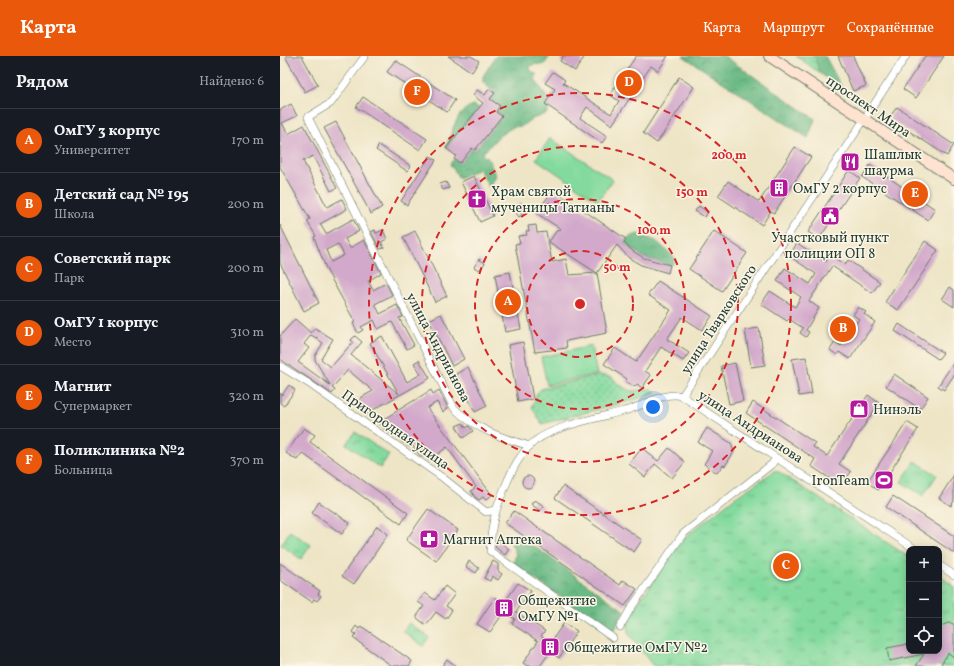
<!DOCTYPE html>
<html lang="ru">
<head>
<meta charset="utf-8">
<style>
  body { margin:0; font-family:Vollkorn,serif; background:#20242c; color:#f1f3f6 }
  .controls { position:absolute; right:12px; bottom:12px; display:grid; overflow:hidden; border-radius:8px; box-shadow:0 2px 10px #0003 }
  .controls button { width:36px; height:36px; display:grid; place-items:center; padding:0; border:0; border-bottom:1px solid #363941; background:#171b24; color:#f1f3f6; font:20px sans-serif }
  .you { position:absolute; left:373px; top:351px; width:14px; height:14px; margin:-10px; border:3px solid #fff; border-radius:50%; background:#1a73e8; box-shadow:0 0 0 6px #1a73e833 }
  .badge { display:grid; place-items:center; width:26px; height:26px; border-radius:50%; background:#ea580c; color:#fff; font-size:13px; font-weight:700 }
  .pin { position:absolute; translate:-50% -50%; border:2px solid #fff; box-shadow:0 1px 4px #0006 }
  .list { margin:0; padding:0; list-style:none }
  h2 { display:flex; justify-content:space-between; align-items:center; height:52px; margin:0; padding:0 16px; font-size:17px }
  h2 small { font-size:13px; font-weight:400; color:#9ea1a6 }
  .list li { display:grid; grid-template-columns:26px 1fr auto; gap:12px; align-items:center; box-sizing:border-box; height:64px; padding:0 16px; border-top:1px solid #363941 }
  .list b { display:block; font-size:15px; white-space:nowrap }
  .list p { margin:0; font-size:13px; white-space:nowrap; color:#9ea1a6 }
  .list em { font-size:13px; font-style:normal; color:#9ea1a6 }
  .icon { flex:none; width:22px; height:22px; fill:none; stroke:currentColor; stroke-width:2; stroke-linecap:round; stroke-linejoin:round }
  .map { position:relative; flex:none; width:674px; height:610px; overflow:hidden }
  header { display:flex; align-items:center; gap:24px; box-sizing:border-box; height:56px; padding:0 20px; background:#ea580c; color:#fff }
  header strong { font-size:19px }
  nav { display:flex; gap:22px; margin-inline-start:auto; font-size:14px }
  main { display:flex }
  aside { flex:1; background:#171b24 }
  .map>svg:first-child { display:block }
  .grass { fill:url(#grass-dots); stroke:#518c69 }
  .forest { fill:url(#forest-crowns); stroke:#447c5c }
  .park { fill:url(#park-tufts); stroke:#518c69 }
  .pitch { fill:#83da9e; stroke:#518c69 }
  .building { fill:#d2a8cb; fill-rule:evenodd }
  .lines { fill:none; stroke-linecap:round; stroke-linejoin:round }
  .minor-casing { stroke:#677867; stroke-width:8 }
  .secondary-casing { stroke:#677867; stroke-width:12 }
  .minor { stroke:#fff; stroke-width:7 }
  .secondary { stroke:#fee3d1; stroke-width:10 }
  .ring { fill:none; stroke:#d62828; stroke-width:2; stroke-dasharray:7 5 }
  .labels { text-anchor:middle; stroke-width:3; stroke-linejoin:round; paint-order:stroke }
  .street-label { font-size:14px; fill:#1f3d34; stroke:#fcf5e5 }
  .poi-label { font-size:14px; fill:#1f3d34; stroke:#fcf5e5; text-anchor:start }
  .centre { fill:#d62828; stroke:#fcf5e5; stroke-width:2 }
  .ring-label { font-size:12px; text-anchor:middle; font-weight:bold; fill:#d62828; stroke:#fcf5e5; stroke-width:3; stroke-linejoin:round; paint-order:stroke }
</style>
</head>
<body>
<header>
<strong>Карта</strong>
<nav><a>Карта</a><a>Маршрут</a><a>Сохранённые</a></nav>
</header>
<main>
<aside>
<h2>Рядом<small>Найдено: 6</small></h2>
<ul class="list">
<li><span class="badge">A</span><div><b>ОмГУ 3 корпус</b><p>Университет</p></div><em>170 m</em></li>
<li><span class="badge">B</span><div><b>Детский сад № 195</b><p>Школа</p></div><em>200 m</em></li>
<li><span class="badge">C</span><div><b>Советский парк</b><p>Парк</p></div><em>200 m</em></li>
<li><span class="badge">D</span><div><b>ОмГУ 1 корпус</b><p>Место</p></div><em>310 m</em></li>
<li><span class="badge">E</span><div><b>Магнит</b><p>Супермаркет</p></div><em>320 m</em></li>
<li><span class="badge">F</span><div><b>Поликлиника №2</b><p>Больница</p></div><em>370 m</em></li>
</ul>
</aside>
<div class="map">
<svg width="674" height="610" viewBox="0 0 674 610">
  <defs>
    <pattern id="grass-dots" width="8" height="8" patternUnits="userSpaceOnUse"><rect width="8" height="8" fill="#83da9e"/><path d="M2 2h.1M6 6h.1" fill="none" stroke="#6bb282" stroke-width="1.8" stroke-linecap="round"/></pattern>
    <pattern id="forest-crowns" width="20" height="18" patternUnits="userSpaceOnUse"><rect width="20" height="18" fill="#6aba85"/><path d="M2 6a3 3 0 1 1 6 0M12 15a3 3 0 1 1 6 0" fill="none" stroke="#57986e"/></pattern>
    <pattern id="park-tufts" width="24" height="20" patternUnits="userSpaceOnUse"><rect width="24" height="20" fill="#83da9e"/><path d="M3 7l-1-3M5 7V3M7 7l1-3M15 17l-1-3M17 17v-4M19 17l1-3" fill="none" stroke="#6bb282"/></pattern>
  </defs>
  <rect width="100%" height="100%" fill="#fcf5e5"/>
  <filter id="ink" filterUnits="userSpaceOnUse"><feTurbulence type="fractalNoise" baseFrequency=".025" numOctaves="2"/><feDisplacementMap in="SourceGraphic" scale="8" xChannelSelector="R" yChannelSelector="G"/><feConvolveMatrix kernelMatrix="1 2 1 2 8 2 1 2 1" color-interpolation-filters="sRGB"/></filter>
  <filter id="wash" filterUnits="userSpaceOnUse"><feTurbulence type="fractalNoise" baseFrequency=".012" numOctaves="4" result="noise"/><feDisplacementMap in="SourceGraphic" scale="16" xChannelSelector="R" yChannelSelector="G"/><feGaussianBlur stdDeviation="0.9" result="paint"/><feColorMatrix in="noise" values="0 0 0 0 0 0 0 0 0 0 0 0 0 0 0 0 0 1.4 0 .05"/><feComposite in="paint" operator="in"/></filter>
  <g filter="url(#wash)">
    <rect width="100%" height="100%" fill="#eee5c6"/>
    <!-- grass -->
    <path class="grass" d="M319,319L332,321L338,328L350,335L370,333L375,335L376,338L262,368L252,351L257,337L261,333Z"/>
    <!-- forest -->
    <path class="forest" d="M216,0H270L264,9L255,8L250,10V14L257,19L255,22L256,25L268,43L265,48L270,51L267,57L258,61L251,63L242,70L233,71L219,80L202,98L203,100L208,102L216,121L209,131L199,113L179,122L170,108L174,103L180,107L192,92L195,94L222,60L216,56L220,50L210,43L215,37L203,26V20Z
      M403,0H444L535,63L528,82Z
      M532,0H545L562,32L535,14Z
      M194,49L199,52L166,92C172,76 176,54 194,49Z
      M358,178L376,185L395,202L393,208L390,209L364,202L344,187L349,181Z
      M233,484L243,486L255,491L342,553L344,555L335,573L328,574L236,510L233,507C237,500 236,495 231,488Z"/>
    <!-- park -->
    <path class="park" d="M516,0H535L539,16Z
      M75,376L109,399L100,412L66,388Z
      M635,405L657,419L643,440L621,426Z
      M496,414L629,501V595H659V520L674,530V610H373L348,577V561L404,482L453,443Z
      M10,475L31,489L21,503L1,489Z
      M129,567L149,581L143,590L123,575Z"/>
    <!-- pitch -->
    <path class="pitch" d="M270,82L333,124L318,145L256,103Z
      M311,290L317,318L267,329L261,301Z"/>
    <g id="blocks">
      <!-- building -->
      <path class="building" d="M5,0H22L38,29L25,36Z
        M168,0H191L199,5L192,16Z
        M283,0H305L295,15L280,5Z
        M356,0H388L378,15L371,10L332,69L307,51L300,62L327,80L322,87L265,48L275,33L265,27L273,16L285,24L283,27L331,58L339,45L330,39Z
        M558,0H573L586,30L573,35Z
        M645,0H664L636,42L623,33Z
        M115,4L175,44L167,56L107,16Z
        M399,21L414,31L377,87L363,77Z
        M209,33L215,37L210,43L220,50L216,56L222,60L195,94L192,92L180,107L174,103L176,100L166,92L203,47L193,39L197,34L205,39Z
        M83,41L147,83L140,94L76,51Z
        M11,48L17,60L2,67L8,78L24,69L57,132L51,135L33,100L23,105L47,151L62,143L67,153L40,168L46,178L73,163L79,175L65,183L70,192L84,184L101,217L88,225L93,234L106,227L112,239L95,248L100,258L117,249L123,261L119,262L134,289L127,293L112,266L98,273L94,264L81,271L83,274L78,277L73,267L75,266L47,215L34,181L36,180L27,165L30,163L0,111V54ZM58,188L64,199L51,206L46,194Z
        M617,51L674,89L667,100L609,62Z
        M56,66L102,151L91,158L44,72Z
        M99,89L131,110L127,115L96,94Z
        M515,91L531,101L494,157L491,155L482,169L438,140L448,125L479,146Z
        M150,100L156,104L127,149L121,145Z
        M590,109L655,153L648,164L582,121Z
        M569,114L580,122L539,183L528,176Z
        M194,120L213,160L200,166L181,126Z
        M166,126L169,132L163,134L160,128Z
        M273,134L346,183L344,187L354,196L364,202L390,209L388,217L361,209L349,202L337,189L317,217L269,186L277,174L281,173L256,157Z
        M241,147L246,156L239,161L233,153Z
        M419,150L428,156L425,161L415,155Z
        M0,169L39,247L24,255L0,207Z
        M256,169L257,177L266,176L272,206L286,203L289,219L317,217L327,277L286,285L287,292L255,296L235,188L240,187L238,180L247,179L246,175H249L248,170Z
        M95,174L96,177L103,174L107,183L101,186L104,192L100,193L91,176Z
        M135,175L167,240L155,246L123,181Z
        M434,175L467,197L442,235L409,213Z
        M645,185L658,194L618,254L605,246Z
        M517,187L546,206L550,199L565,209L568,204L600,226L592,237L552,210L529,245L539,252L526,274L529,276L526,281L520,277L523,272L509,263L507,265L481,248L490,235L515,251L521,241L497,225L505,212L530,228L536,218L509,200Z
        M199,203L205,207L199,214L194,211Z
        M230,216L241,273L225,276L215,219Z
        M378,225L432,260L422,274L402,261L387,283L409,297L403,305L381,291L365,315L371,319L362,332L357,328L355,331L345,325L347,323L324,308L335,292L356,306L391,254L368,239Z
        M670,231L674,234V251L662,243Z
        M578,251L586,256L584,258L595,266L570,303L559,296L557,299L550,294L555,286L561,290L579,263L573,259Z
        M161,258L184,303L172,310L149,264Z
        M15,263L31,277L35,272L53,283L41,303L51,311L73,286L71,284L75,280L82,286L71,299L119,338L90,287L102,280L127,326L141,318L134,307L139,304L150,322L91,355L88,359L76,349L82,341L93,335L68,314L52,332L55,334L52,338L0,303V280ZM31,279L36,282L37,281V283L43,287L35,300V304L50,329L18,306L29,292L24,288Z
        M619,268L663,297L658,303L615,275Z
        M479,272L485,309L471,311L465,274Z
        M243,286L253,343L238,346L228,289Z
        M526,301L532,338L519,340L512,303Z
        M674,306V319L664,334L658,330Z
        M455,307L463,345L449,348L441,310Z
        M188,311L207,350L195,356L176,318Z
        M614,318L648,341L640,353L606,330Z
        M9,329L15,334L4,350L0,347V337L2,339Z
        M151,334L153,338L159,334L168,352L163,356L157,346L147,352L212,439L206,444L203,441L199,444L195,441L191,435L196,431L167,391L149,405L145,400L141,401L132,389L129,391L125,386L123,387L113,374L107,376L99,366Z
        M588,339L599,347L559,408L571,416L561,430L531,410L535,403L466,357L473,346L535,387L533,391L547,400Z
        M627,366L638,373L598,434L587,426Z
        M183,367L186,372L189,370L193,375L183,382L176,370Z
        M24,372L35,379L30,386L128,457L121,468L22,397L17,404L6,397Z
        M427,372L451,387L454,396L445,410L443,409L437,417L424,408L432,395L418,386Z
        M362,392L378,405L389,392L405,406L392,422L375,408L365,421L349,408Z
        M674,419V445L671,450L659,442Z
        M242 426a6 6 0 1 1 12 0a6 6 0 1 1-12 0Z
        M283,430L362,484L354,496L275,442Z
        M613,440L674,480V497L606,451Z
        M255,444L264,450L260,455L251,448Z
        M39,446L70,467L62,478L32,457Z
        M148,453L178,474L156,505L126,484Z
        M234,455L340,529L343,524L357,533L345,550L225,467Z
        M97,470L108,478L74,528L62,520Z
        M218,484L229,493L225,499L215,491Z
        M189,505L199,512L196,517L186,511Z
        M213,505L218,508V515L222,518L218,524L212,520L210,525L204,522Z
        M0,507L40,535L38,538L41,540L37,545L34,543L32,546L0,524Z
        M238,527L251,535L236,556L265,575L261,580L270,587L284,567L297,575L279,602L270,596L260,610H247L243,607L258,585L232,568L235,563L224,556L210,576L197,568L215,541L224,547Z
        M165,530L175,538L166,550L172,554L166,563L156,556L146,569L137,562V560L144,550L138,546L145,537L155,544Z
        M668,567L674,568V601L668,597L660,610H636L644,598L609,605L607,592L629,588V595H645V596L659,595V571Z
        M76,570L79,573L81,570L132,605L129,610H112L73,582L76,578L72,576Z
        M167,603L176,610H162Z"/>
    </g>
  </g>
  <g filter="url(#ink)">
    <use href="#blocks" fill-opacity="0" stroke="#677867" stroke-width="1"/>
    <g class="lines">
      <defs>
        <path id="minor" d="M85,0L51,47L28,61L174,352C195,373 222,382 250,390
          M0,310L28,327L163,422L206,456L215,454
          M402,340L626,0
          M659,509L674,519
          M340,571L351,552L403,478L492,408L496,402
          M333,582L210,495C211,470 215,454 225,431C232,414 240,397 255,385C277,369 318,362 344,355C362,351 384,335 402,340L635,493"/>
        <path id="secondary" d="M489,0L674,123"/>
      </defs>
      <!-- minor casing -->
      <use href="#minor" class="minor-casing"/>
      <!-- secondary casing -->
      <use href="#secondary" class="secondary-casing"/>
      <!-- minor -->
      <use href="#minor" class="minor"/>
      <!-- secondary -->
      <use href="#secondary" class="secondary"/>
    </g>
  </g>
  <!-- distance rings -->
  <g class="ring">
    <circle cx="300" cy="248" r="53"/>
    <circle cx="300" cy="248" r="105"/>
    <circle cx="300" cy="248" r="158"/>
    <circle cx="300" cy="248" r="211"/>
  </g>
  <!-- icons -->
  <defs>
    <symbol id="restaurant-square" viewBox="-11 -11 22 22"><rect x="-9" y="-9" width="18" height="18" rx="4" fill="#b5179e" stroke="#fcf5e5"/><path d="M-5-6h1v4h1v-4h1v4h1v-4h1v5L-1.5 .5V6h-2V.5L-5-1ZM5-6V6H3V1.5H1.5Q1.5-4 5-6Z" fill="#fff"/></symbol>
    <symbol id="building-square" viewBox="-11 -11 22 22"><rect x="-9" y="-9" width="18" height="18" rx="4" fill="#b5179e" stroke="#fcf5e5"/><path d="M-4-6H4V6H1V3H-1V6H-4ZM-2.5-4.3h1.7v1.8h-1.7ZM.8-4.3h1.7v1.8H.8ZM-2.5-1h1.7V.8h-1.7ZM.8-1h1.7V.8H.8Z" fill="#fff"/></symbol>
    <symbol id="church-square" viewBox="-11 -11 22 22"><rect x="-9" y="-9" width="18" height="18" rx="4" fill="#b5179e" stroke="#fcf5e5"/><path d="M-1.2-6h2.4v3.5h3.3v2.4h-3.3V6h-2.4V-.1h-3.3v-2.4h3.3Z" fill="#fff"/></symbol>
    <symbol id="civic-square" viewBox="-11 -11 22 22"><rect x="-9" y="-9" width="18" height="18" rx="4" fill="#b5179e" stroke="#fcf5e5"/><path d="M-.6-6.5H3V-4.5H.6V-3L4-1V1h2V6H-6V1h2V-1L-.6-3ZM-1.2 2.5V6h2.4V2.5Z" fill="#fff"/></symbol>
    <symbol id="shop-square" viewBox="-11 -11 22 22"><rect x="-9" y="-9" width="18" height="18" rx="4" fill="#b5179e" stroke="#fcf5e5"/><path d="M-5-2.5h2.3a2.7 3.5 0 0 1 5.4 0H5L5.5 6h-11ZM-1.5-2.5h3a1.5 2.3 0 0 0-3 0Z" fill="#fff"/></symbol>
    <symbol id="stadium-square" viewBox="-11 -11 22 22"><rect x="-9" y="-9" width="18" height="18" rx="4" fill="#b5179e" stroke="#fcf5e5"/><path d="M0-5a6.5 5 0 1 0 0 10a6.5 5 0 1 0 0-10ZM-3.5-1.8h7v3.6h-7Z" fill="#fff"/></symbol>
    <symbol id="pharmacy-square" viewBox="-11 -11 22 22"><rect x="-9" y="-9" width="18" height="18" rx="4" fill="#b5179e" stroke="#fcf5e5"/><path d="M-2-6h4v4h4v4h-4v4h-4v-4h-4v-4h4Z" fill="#fff"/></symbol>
  </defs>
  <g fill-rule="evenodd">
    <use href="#restaurant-square" x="559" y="95" width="22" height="22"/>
    <use href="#building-square" x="488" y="121" width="22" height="22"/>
    <use href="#church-square" x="186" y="132" width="22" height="22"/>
    <use href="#civic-square" x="539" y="149" width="22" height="22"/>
    <use href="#shop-square" x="568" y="342" width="22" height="22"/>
    <use href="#stadium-square" x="593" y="413" width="22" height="22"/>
    <use href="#pharmacy-square" x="138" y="472" width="22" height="22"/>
    <use href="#building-square" x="213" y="541" width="22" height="22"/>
    <use href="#building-square" x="259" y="580" width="22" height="22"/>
  </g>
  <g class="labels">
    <!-- street labels -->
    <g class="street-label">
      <text transform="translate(589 50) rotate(34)" y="5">проспект Мира</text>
      <text transform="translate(438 263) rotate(-57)" y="5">улица Тварковского</text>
      <text transform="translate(159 291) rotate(62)" y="5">улица Андрианова</text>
      <text transform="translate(471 370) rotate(33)" y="5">улица Андрианова</text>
      <text transform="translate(116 373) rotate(35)" y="5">Пригородная улица</text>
    </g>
    <!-- poi labels -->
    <g class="poi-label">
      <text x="584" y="103">Шашлык<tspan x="584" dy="16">шаурма</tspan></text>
      <text x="513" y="137">ОмГУ 2 корпус</text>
      <text x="211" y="140">Храм святой<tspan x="211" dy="16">мученицы Татианы</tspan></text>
      <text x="550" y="186" text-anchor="middle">Участковый пункт<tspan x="550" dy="16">полиции ОП 8</tspan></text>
      <text x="593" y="358">Нинэль</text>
      <text x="590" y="429" text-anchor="end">IronTeam</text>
      <text x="163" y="488">Магнит Аптека</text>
      <text x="238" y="549">Общежитие<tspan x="238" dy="16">ОмГУ №1</tspan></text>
      <text x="284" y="596">Общежитие ОмГУ №2</text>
    </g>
  </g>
  <circle cx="300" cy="248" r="6" class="centre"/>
  <g class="ring-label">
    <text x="449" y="103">200 m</text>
    <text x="412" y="140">150 m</text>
    <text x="374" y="178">100 m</text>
    <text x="337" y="215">50 m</text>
  </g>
</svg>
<div class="controls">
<button>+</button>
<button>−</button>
<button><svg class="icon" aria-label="locate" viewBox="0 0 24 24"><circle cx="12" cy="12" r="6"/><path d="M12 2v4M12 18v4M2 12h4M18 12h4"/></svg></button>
</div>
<div class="you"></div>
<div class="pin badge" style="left:228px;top:246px">A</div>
<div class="pin badge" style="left:563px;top:273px">B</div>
<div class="pin badge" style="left:506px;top:510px">C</div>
<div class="pin badge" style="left:349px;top:27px">D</div>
<div class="pin badge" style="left:635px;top:138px">E</div>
<div class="pin badge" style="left:137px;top:36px">F</div>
</div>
</main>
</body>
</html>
